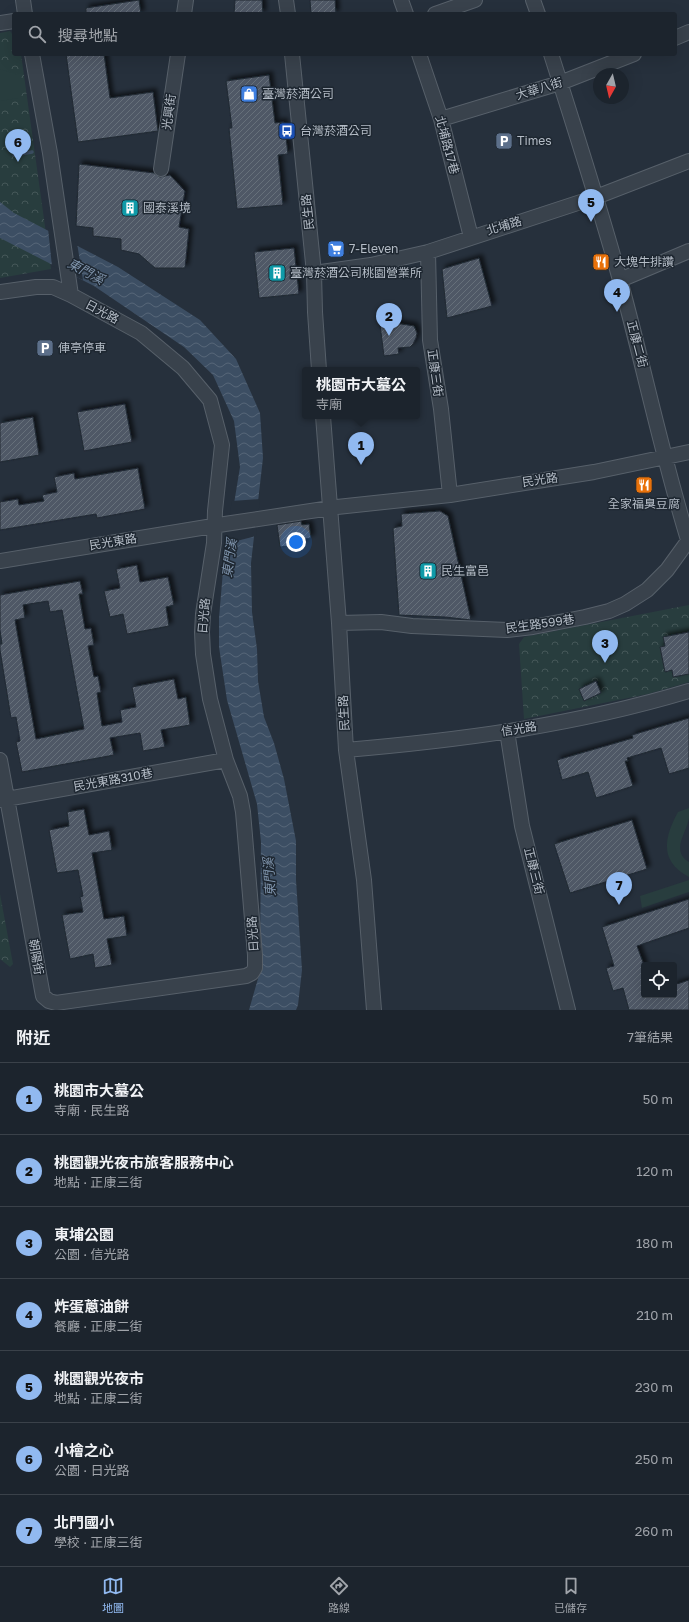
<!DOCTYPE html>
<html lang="zh-TW">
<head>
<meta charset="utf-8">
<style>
  body { margin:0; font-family:"Golos Text","Noto Sans TC",sans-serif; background:#252c35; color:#f1f3f6 }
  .controls { position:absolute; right:12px; bottom:12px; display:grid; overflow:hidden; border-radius:4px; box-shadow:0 4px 16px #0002 }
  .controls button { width:36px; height:36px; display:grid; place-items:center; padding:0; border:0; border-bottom:1px solid #3a4149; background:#1c242d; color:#f1f3f6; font:20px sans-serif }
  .compass { position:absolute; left:593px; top:68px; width:36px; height:36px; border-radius:50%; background:#1c242d; box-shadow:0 4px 16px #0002; rotate:188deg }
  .you { position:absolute; left:296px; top:542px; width:14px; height:14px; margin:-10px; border:3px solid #fff; border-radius:50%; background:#1a73e8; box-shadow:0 0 0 6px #1a73e833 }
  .badge { display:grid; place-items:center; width:26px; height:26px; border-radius:50%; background:#91b9f0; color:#111; font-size:13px; font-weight:700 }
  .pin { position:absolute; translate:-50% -33px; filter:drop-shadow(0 1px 2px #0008) }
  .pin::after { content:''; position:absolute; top:21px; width:14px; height:12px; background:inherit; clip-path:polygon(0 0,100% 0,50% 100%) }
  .popup { position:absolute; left:302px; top:367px; width:118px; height:52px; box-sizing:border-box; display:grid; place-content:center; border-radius:4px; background:#1c242d; filter:drop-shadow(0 1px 3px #0005); font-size:13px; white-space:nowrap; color:#a0a4aa }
  .popup b { font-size:15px; color:#f1f3f6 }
  .popup::after { content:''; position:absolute; left:50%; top:100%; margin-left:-8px; border:8px solid transparent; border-top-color:#1c242d }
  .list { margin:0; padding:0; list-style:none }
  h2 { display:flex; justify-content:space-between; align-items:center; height:52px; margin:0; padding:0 16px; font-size:17px }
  h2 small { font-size:13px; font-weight:400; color:#a0a4aa }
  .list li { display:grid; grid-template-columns:26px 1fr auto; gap:12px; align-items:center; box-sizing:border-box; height:72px; padding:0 16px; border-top:1px solid #3a4149 }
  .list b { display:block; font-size:15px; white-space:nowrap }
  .list p { margin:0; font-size:13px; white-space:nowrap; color:#a0a4aa }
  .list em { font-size:13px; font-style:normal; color:#a0a4aa }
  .icon { flex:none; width:22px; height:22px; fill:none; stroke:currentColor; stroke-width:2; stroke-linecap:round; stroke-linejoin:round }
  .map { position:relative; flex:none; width:689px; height:1010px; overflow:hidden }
  .search { position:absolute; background:#1c242d; box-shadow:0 4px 16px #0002; left:12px; right:12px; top:12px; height:44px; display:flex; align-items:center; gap:10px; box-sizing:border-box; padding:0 14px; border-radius:4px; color:#a0a4aa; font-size:15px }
  .sheet { height:556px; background:#1c242d }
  nav { display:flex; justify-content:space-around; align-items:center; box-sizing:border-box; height:56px; border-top:1px solid #3a4149; background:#1c242d; font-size:11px; color:#a0a4aa }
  nav a { display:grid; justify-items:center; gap:2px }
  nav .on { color:#91b9f0 }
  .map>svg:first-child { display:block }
  .park { fill:url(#park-crowns) }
  .garden { fill:#283d3e }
  .water { fill:url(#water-waves) }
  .pier { fill:#26303c }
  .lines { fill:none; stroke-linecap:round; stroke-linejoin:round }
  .stream { stroke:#3c4e63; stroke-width:3.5 }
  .building { fill:url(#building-hatch); stroke:#202933; fill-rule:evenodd; filter:url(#shadow) }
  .minor-casing { stroke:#57606a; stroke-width:16 }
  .minor { stroke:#39424c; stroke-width:14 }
  .labels { text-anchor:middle; stroke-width:3; stroke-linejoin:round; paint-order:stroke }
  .street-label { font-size:12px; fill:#b5bdc7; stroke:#1e2731 }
  .poi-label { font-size:12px; fill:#b5bdc7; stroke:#1e2731; text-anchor:start }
  .water-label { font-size:13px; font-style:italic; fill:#7f94ac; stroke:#1e2731 }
</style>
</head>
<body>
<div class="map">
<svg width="689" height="1010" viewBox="0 0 689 1010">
  <defs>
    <pattern id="park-crowns" width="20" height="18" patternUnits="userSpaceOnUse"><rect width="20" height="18" fill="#283d3e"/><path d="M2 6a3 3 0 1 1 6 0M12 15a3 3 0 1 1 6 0" fill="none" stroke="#455758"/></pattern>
    <pattern id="water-waves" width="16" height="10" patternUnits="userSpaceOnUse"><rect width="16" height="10" fill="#3c4e63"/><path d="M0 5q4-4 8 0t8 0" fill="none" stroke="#566678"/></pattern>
    <pattern id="building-hatch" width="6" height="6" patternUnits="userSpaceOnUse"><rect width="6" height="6" fill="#4f5966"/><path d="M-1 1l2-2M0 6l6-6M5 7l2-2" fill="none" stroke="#666f7a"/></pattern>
    <filter id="shadow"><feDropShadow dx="3.5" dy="-3.5" stdDeviation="2" flood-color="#0009"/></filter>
  </defs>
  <rect width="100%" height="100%" fill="#26303c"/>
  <!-- park -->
  <path class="park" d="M10,31L14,37V54H21L51,269L0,278V33Z
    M689,605V682L648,694L524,719L519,644L524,637Z
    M0,894L13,964L10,967L0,959Z"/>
  <!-- garden -->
  <path class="garden" d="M0,69L19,75V98L0,101Z
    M689,808C689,811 689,815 689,818C687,832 670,851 689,862V877C659,861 664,838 678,812Z
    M689,880V892L642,908L640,896Z"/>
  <!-- water -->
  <path class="water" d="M0,202L14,213L118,267L200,320L236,359L260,413L263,458L251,563L252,612L257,649L258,681L264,717L274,743L284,779L296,841V880L302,970L298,1005L296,1010H249L259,975L260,953L261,842L257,804L227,700L219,647V618L223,571L240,467L234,421L213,375L184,347L94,286L0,238Z"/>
  <!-- pier -->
  <path class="pier" d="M48,228L77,243L83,280L52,266Z
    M260,499L256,536L225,544L232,501Z"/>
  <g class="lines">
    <!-- stream -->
    <path class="stream" d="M14,155L32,152"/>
  </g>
  <!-- building -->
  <path class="building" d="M139,0L141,14H86V8Z
    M235,0H262L263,14H234Z
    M310,0H335L336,14H311Z
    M66,54H104L110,98L153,92L158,131L78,142Z
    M269,75L275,123L284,122L288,154L278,155L283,205L237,209L229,128H232L226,81Z
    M79,164L154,173L160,177L170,175L185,191L179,227L189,229L185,268H155L139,254L121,250V239L93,236V228L76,226Z
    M294,248L299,294L259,298L254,252Z
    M479,258L492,306L447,318L442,269Z
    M394,316L395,323L414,326L417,333L416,338L413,344L410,347L398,348L399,354L384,356L379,317Z
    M125,404L132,442L84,451L77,412Z
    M33,417L39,455L0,462V423Z
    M138,468L145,509L97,518L96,514L0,530V502L18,499L19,505L44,501L42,495L57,492L54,477L74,473L75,479Z
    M440,511L448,516L471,620L445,617L399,615L393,528L402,526L401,514Z
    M301,521L302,525L309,524L311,538L304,539L305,544L280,547L277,525Z
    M137,565L140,582L168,577L174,605L166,607L169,626L127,634L123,614L110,617L104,591L120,588L116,569Z
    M80,581L83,594H79L85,629L91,628L94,645L88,646L94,677L98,676L101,692L97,693L102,726L122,722L120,710L136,707L132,687L174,679L178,699L186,697L190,725L161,730L165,747L143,751L140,733L110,738L114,755L22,772L16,742L20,741L16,717L11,718L0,650V644H2L0,630V595ZM48,601L50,612L62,610L84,729L36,739L15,620L25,618L23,605Z
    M689,632V674L673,677L672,670L665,672L660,647L665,646L663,637Z
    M596,681L601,693L584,701L579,689Z
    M689,718V768L669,774L661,748L627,758L628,761H625L633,786L596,798L588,772L562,780L557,760L633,738L632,735Z
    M84,809L89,835L109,831L112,850L92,853L104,919L124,916L127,936L107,939L112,965L95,968L93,954L70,959L62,915L83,912L80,897L83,896L78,870L57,873L49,830L69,826L67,812Z
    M632,820L647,869L570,893L554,844Z
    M689,899V928L637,946L644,965V995H674V985L689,980V1010H629L623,988L613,991L606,968L614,966L602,927Z"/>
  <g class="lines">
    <defs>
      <path id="minor" d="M23,0L25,14
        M286,0L288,14
        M401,0L406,14
        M533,0L538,14
        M184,14L186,0
        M435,14L475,0
        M0,23L14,21
        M675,38L689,32
        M292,54L314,273L315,312L319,370
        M419,54L441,119L471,237
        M551,54C575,129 599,204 620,280C644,367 662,456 689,543
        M441,119L560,83L634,54
        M161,169L178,54
        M428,252L430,340L441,409L450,495
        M314,273L371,265L428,252L596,197L689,161
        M620,280L689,251
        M0,292L36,287H53L71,295
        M323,416L339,623L346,750L364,880L374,1010
        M0,561L225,524L337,507L450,495L594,472L689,452
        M339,623L381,622L412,626L507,630L533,627L585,617L609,611L625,604L647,590L667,570L688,541
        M507,731L522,826L568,1010
        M346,750C463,740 576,725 689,691
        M0,760L43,996L49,1001L56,1003L246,976L252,973L255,968V955L243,812L240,796L226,760L210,699L203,654L202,632L203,614L214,543L215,511L222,445L210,400L183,368L141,333L71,295L50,153L32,54
        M0,800L226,760"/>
    </defs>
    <!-- minor casing -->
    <use href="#minor" class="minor-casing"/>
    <!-- minor -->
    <use href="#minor" class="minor"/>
  </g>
  <!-- icons -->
  <defs>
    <symbol id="shop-square" viewBox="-11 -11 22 22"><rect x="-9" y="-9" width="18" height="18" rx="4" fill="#3f7fe0" stroke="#1e2731"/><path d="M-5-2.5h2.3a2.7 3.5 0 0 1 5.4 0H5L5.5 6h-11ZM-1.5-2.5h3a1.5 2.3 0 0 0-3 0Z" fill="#fff"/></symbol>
    <symbol id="bus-square" viewBox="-11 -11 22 22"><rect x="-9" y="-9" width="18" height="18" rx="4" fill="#1a4fb4" stroke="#1e2731"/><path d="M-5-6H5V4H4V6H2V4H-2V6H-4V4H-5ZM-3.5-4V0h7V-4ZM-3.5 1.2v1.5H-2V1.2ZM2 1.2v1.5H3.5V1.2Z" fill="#fff"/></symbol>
    <symbol id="parking-square" viewBox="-11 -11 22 22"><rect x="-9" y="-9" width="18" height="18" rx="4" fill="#5c6f8a" stroke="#1e2731"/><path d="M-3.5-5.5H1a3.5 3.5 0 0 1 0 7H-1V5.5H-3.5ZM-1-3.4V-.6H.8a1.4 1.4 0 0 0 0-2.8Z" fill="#fff"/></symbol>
    <symbol id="building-square" viewBox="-11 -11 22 22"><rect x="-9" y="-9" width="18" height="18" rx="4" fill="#0f9aa8" stroke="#1e2731"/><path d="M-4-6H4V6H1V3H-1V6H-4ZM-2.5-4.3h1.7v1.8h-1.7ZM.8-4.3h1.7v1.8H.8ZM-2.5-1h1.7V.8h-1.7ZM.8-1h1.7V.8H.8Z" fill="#fff"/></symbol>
    <symbol id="supermarket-square" viewBox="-11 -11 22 22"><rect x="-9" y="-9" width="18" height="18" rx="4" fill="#3f7fe0" stroke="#1e2731"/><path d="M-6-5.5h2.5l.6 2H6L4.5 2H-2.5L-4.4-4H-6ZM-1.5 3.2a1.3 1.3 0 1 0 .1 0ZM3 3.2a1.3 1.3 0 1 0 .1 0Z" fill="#fff"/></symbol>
    <symbol id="restaurant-square" viewBox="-11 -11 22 22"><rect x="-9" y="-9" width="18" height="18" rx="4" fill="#e8710a" stroke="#1e2731"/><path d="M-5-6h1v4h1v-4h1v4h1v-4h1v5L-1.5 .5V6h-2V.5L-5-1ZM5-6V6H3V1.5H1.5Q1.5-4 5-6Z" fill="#fff"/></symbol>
  </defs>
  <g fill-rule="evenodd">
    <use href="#shop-square" x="239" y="84" width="20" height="20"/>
    <use href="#bus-square" x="277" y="121" width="20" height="20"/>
    <use href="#parking-square" x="494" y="131" width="20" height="20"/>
    <use href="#building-square" x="120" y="198" width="20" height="20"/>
    <use href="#supermarket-square" x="326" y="239" width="20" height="20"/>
    <use href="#restaurant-square" x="591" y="252" width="20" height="20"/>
    <use href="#building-square" x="267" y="263" width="20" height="20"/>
    <use href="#parking-square" x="35" y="338" width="20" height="20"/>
    <use href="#restaurant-square" x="634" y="475" width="20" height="20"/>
    <use href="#building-square" x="418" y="561" width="20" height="20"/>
  </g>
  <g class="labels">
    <!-- street labels -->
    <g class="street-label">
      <text transform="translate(539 89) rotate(-17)" y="4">大華八街</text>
      <text transform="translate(169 112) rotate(-82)" y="4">光興街</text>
      <text transform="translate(447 145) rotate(75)" y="4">北埔路17巷</text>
      <text transform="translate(308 212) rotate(-96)" y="4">民生路</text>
      <text transform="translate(504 226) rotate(-17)" y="4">北埔路</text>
      <text transform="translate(102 312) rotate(28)" y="4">日光路</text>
      <text transform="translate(637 344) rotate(75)" y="4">正康二街</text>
      <text transform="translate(435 373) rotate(82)" y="4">正康三街</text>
      <text transform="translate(540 480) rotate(-8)" y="4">民光路</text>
      <text transform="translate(113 542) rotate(-9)" y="4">民光東路</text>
      <text transform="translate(204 616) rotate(-85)" y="4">日光路</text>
      <text transform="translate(540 624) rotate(-8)" y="4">民生路599巷</text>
      <text transform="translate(344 713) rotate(-93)" y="4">民生路</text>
      <text transform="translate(519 729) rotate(-9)" y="4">信光路</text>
      <text transform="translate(113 780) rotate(-10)" y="4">民光東路310巷</text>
      <text transform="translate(534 871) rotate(76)" y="4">正康三街</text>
      <text transform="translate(253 934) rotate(-94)" y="4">日光路</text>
      <text transform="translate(36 957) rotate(80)" y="4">朝陽街</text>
    </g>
    <!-- poi labels -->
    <g class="poi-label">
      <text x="262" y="98">臺灣菸酒公司</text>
      <text x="300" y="135">台灣菸酒公司</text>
      <text x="517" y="145">Times</text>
      <text x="143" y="212">國泰溪境</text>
      <text x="349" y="253">7-Eleven</text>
      <text x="614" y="266">大塊牛排讚</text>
      <text x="290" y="277">臺灣菸酒公司桃園營業所</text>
      <text x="58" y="352">俥亭停車</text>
      <text x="644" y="508" text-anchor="middle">全家福臭豆腐</text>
      <text x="441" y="575">民生富邑</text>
    </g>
    <!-- water labels -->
    <g class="water-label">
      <text transform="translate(86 271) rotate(28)" y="5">東門溪</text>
      <text transform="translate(229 558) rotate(-82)" y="5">東門溪</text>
      <text transform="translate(269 877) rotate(-94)" y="5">東門溪</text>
    </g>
  </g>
</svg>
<div class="controls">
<button><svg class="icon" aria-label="locate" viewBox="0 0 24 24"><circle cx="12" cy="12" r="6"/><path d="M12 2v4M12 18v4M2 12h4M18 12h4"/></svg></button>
</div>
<svg class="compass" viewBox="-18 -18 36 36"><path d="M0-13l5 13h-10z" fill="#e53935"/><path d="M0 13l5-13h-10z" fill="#a0a4aa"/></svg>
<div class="you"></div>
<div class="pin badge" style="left:361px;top:465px">1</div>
<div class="popup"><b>桃園市大墓公</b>寺廟</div>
<div class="pin badge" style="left:389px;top:336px">2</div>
<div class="pin badge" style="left:605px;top:663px">3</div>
<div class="pin badge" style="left:617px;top:312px">4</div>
<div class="pin badge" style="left:591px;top:222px">5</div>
<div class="pin badge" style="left:18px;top:162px">6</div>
<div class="pin badge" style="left:619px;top:905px">7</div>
<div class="search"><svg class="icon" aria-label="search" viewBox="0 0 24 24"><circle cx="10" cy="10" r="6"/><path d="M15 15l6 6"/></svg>搜尋地點</div>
</div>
<section class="sheet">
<h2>附近<small>7筆結果</small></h2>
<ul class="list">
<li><span class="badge">1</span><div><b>桃園市大墓公</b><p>寺廟 · 民生路</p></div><em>50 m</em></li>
<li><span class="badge">2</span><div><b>桃園觀光夜市旅客服務中心</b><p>地點 · 正康三街</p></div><em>120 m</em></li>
<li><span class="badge">3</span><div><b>東埔公園</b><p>公園 · 信光路</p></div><em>180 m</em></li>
<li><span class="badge">4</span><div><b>炸蛋蔥油餅</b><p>餐廳 · 正康二街</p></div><em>210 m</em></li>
<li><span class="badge">5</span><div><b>桃園觀光夜市</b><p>地點 · 正康二街</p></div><em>230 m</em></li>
<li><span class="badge">6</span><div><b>小檜之心</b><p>公園 · 日光路</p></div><em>250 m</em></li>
<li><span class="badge">7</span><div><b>北門國小</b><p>學校 · 正康三街</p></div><em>260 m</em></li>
</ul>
</section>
<nav>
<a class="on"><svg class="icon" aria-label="map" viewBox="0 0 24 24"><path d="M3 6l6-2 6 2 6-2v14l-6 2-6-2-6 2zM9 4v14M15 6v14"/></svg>地圖</a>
<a><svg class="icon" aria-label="directions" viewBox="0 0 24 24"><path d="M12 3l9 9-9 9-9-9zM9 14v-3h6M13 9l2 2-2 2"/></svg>路線</a>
<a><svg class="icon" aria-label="saved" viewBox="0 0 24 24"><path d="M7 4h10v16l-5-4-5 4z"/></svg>已儲存</a>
</nav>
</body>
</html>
